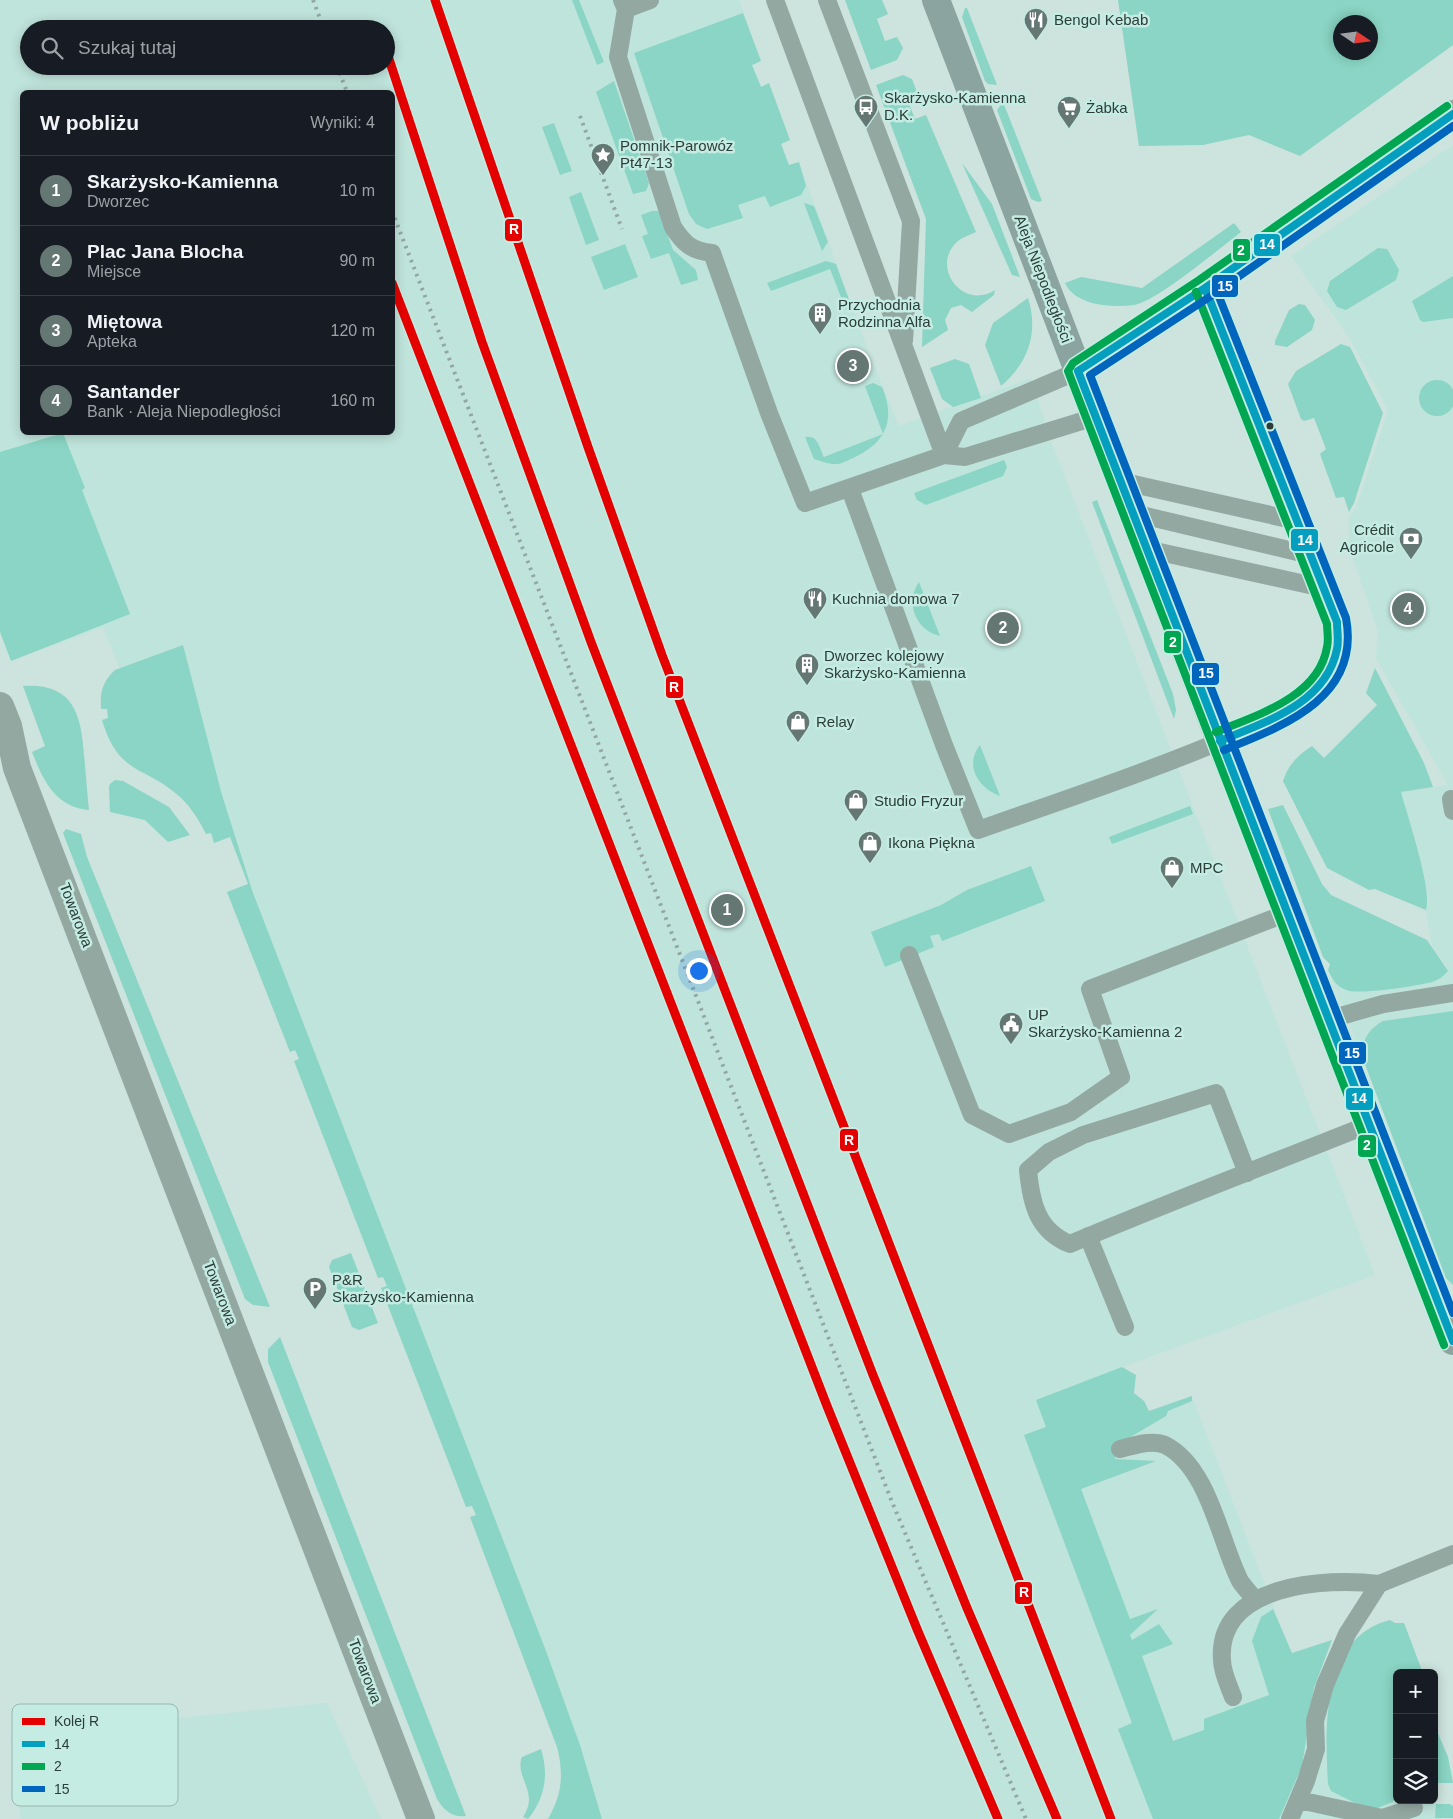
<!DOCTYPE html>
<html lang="pl">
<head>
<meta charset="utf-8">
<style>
  body { margin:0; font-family:Helvetica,sans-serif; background:#20242c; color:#f1f3f6 }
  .controls { position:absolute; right:15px; bottom:15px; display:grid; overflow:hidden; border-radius:8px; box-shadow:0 2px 12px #0003 }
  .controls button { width:45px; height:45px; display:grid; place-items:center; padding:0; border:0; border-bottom:1px solid #363941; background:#171b24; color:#f1f3f6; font:25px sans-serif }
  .compass { position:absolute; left:1333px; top:15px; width:45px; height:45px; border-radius:50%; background:#171b24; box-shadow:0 2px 12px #0003; rotate:103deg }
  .you { position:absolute; left:698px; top:970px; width:18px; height:18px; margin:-12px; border:4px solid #fff; border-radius:50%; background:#1a73e8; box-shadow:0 0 0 8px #1a73e833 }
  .badge { display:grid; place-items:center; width:32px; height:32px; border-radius:50%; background:#657773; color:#fff; font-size:16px; font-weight:700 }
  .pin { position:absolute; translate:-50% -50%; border:2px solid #fff; box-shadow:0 1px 5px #0006 }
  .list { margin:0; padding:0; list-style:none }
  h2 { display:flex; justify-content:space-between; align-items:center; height:65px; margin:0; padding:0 20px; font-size:21px }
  h2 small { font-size:16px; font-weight:400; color:#9ea1a6 }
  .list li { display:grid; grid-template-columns:32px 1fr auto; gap:15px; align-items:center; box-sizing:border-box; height:70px; padding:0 20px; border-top:1px solid #363941 }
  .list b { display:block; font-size:19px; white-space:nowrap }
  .list p { margin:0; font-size:16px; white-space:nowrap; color:#9ea1a6 }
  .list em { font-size:16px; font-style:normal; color:#9ea1a6 }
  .icon { flex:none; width:28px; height:28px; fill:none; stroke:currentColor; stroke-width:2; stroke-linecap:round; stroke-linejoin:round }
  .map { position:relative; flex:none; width:1453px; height:1819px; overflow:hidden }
  .search { position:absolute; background:#171b24; box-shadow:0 2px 12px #0003; left:20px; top:20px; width:375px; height:55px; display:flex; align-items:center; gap:12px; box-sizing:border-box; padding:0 18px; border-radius:28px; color:#9ea1a6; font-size:19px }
  .panel { position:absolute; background:#171b24; box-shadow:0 2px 12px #0003; left:20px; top:90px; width:375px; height:345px; border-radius:8px }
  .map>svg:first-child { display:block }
  .built { fill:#bfe4db; fill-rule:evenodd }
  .green { fill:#8ad5c5; fill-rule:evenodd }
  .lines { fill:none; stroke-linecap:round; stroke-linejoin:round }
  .lane { stroke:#94a8a2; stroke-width:18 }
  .street { stroke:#94a8a2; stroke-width:28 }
  .secondary { stroke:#8ca49f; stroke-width:28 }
  .rail { stroke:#94a6a2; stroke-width:4; stroke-dasharray:2.5 5; stroke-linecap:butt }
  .bus-1-casing { stroke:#c4ece2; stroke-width:11 }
  .bus-2-casing { stroke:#c4ece2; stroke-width:11 }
  .bus-3-casing { stroke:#c4ece2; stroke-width:11 }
  .bus-1 { stroke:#049ebf; stroke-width:8 }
  .bus-2 { stroke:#00a651; stroke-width:8 }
  .bus-3 { stroke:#0065bd; stroke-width:8 }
  .rail-1-casing { stroke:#c4ece2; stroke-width:12 }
  .rail-1 { stroke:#e50000; stroke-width:9 }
  .bus-dot { fill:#2d3d39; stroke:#c4ece2; stroke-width:2 }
  .labels { text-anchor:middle; stroke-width:5; stroke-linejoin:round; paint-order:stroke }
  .poi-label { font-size:15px; fill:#2d3d39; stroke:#c4ece2; text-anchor:start }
  .street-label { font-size:15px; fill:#2d3d39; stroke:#c4ece2 }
  .key { fill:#c4ece2; stroke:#97b8af; stroke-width:1 }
  .key-label { font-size:14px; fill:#2d3d39 }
  .line-badge { stroke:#c4ece2; stroke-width:2 }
  .badge-label { font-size:14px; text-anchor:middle; font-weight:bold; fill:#fff }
</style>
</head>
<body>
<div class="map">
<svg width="1453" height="1819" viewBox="0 0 1453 1819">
  <rect width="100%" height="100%" fill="#cde3de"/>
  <!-- built -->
  <path class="built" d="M0,0H739L761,61L752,65L761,87L769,83L790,140L781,143L789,165L799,162L871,358L899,426L1031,378L1051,441L1375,1275L1122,1367L1134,1403L1149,1411L1192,1396L1312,1707L1397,1700V1800L1434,1799L1442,1819H602L580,1745L546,1651L253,893L222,795L183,645L120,669L103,627L11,661L0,632ZM29,29H386V66H29ZM22,92H392V432H22Z
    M1453,145V1011L1383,1021L1374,1026L1366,1037L1362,1048L1363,1059L1332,980L1347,990L1361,992L1431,982L1448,971L1432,946L1426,910L1429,903L1428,895L1401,792L1448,785L1376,658L1378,631L1349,547V515L1356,509L1388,410L1349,337L1291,256Z
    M327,1703L381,1819H21L11,1735Z"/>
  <!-- green -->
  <path class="green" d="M572,0H579L604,62L597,65Z
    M845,0H882L888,14L877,19L885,41L897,37L903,48L897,60L871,70Z
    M1118,0H1453V45L1300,156L1249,135L1203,145L1139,146ZM1340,22H1370V52H1340Z
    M965,8H967L997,85L988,84L985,81L962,17Z
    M743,13L761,61L752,65L761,87L769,83L790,140L781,144L789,165L799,162L806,186L801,195L770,207L765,196L738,205L743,218L707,229L696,224L689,214L634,53Z
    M903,75L912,79L917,92L906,96L915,119L926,115L976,232C970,235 963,237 958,241C929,266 963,311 995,290L994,295L972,312L961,305L951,308L945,320L948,330L922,347L926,219L876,85Z
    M614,81L649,183L646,191L633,194L596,92Z
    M1003,102L1042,201L1038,202L1031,199L997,110Z
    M554,123L572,171L560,175L542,127Z
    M962,163L992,204L1020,277L1012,275Z
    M581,192L599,240L586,245L569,197Z
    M804,203L814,206L828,242L822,251Z
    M652,211H658L660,214L673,250L696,270L698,280L681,285L669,253L651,259L642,236L648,234L641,215Z
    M1234,223L1241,232C1220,248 1156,302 1134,305C1120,307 1104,306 1092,303C1080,299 1070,294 1065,283L1081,277L1142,288Z
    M625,244L638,277L604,290L591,257Z
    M1378,248L1387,249L1399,270L1396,280L1346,310L1337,307L1327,291L1330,281Z
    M826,261L836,264L852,308L846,310L830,269L771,291L767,283Z
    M1453,276V318L1423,322L1420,320L1412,301Z
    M1028,298C1039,333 1028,363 1001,386L985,345L993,323Z
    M1299,304L1305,305L1315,320L1312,330L1287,347L1275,345V341L1289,310Z
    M1341,344L1350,347L1383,413L1354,503L1349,512L1344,497L1336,498L1320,454L1326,449L1314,418L1304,421L1301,419L1288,384L1296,371Z
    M955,359L969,364L981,398L953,407L942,399L930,368Z
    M1419 398a18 18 0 1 1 36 0a18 18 0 1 1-36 0Z
    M873,383L882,387C896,419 886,443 855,457C850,459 842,464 837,464C830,465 821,461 814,459L805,437C818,435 819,447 824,457L883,434L865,386Z
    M63,433L85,488L82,490L130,614L11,661L0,632V452Z
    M1004,460L1007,467L1003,476L926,505L917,500L914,493Z
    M1097,500L1173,694L1176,710L1174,719L1092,502Z
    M919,582L940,636C915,630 905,602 919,582Z
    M183,645L222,795L253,893L546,1651L580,1745L602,1819H548C562,1795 564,1774 557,1747L470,1517L476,1515L472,1506L466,1507L381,1288L387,1286L383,1277L378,1278L294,1061L299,1059L295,1050L290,1052L227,892L248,884L230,837L214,843L211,833L206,834C199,820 191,807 179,796C144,765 119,776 102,720L108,718L107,709H101C100,693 102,682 115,670Z
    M1375,668L1424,763L1433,787L1401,792C1407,815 1433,891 1426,910L1375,889L1369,890L1327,868L1283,781C1288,765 1298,755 1312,746L1324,758L1377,705L1366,693Z
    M23,686C73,683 81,713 84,755C86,774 87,792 89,810C55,807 43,780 32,752L45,746Z
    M980,745L1000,796C978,788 964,765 980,745Z
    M115,780L123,781L169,807L190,835L168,842L145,820L110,812L109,787L110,784Z
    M1283,805L1322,884L1331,895L1427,940L1448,971C1444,976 1438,980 1432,982C1417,986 1359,995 1346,990C1336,986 1332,979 1328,970L1330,964L1323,957L1268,809Z
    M1190,806L1193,814L1112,844L1109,837Z
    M66,829L81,834L87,857L270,1307L253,1305L245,1299L63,833Z
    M1031,866L1045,901L942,941L939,934L930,936L934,947L885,967L871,932L941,905L967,890Z
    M1453,1011V1285L1446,1278L1363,1059C1361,1041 1368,1029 1383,1021Z
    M351,1253L378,1323L359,1330L352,1327L329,1267L332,1260Z
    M280,1337L466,1816C453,1818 443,1810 437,1799L268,1362V1349Z
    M1122,1367L1136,1375L1134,1393L1144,1401L1149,1411L1192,1396V1401L1168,1411L1166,1416L1117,1445L1115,1459L1156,1461L1081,1489L1130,1619L1158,1609L1130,1635L1132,1640L1159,1624L1173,1644L1142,1656L1173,1741L1204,1730V1719L1269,1695L1252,1641L1261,1617L1273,1609L1292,1653L1332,1640L1314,1688L1302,1766L1279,1819H1153L1118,1729L1132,1723L1024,1435L1046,1427L1036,1400Z
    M1390,1620L1395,1623H1404L1423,1673H1397V1800L1371,1811L1331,1791L1328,1784C1325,1729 1321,1637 1390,1620Z
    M1434,1724L1448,1757L1453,1783H1434Z
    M541,1749C549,1775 545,1798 528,1819L523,1817C540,1792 514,1777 522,1757Z
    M1436,1804H1450L1453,1806V1818H1435Z"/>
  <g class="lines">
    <!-- lane -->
    <path class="lane" d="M622,0L626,9L618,57L673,227C684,244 692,251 712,253L769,413L805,503L944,455L965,457L1095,417
      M775,0L944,455
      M827,0L911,221L904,341
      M626,9L650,0
      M944,455L961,421L1078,371
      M1120,481L1297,521
      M850,489L944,745L978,830C1066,799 1157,769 1242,732C1265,721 1294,713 1312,694C1333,675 1341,650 1337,622L1205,288
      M1133,513L1310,555
      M1146,549L1323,588
      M1451,799L1453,811
      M909,955L972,1115L1009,1134L1071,1112L1121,1077L1090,989L1287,913
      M1330,1019L1383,1004L1453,993
      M1247,1173L1216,1093L1083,1135L1049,1152L1028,1170C1031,1202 1037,1231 1070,1244C1169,1202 1270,1164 1370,1124
      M1088,1236L1125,1327
      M1120,1449C1133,1446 1152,1439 1165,1445C1209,1467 1220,1542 1240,1581C1244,1587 1250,1593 1254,1599
      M1233,1697C1229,1686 1222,1672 1222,1660C1216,1584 1326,1577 1379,1584
      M1299,1800L1382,1818L1414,1808
      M1290,1819L1306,1781L1316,1749L1315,1721L1325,1685L1347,1634L1379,1584L1453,1554"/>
    <!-- street -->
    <path class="street" d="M0,706L8,726L17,768L421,1819"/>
    <!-- secondary -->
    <path class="secondary" d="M936,0L1220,741L1330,1019L1453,1341
      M1078,371L1205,288L1453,114"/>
    <!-- rail -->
    <path class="rail" d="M313,0L324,29
      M337,66L347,92
      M580,116L622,229
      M392,211L892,1502L1026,1819"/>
    <defs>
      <path id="bus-1" d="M1205,288L1337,622C1337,631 1339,641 1337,649C1326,704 1265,722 1220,741
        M1078,371L1453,1341
        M1078,371L1205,288L1453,114"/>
      <path id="bus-2" d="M1196,292L1327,624C1327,631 1329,640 1327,647C1319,697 1257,715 1216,732
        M1444,1345L1068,371L1073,363L1199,280L1447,106"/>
      <path id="bus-3" d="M1453,126L1211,296L1090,375L1453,1313
        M1214,284L1346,618C1361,698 1283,726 1224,750"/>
    </defs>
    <!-- bus-1 casing -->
    <use href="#bus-1" class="bus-1-casing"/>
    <!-- bus-2 casing -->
    <use href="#bus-2" class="bus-2-casing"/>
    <!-- bus-3 casing -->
    <use href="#bus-3" class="bus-3-casing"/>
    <!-- bus-1 -->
    <use href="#bus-1" class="bus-1"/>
    <!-- bus-2 -->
    <use href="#bus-2" class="bus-2"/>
    <!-- bus-3 -->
    <use href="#bus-3" class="bus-3"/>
    <defs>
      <path id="rail-1" d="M435,0L588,447L662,655L1111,1819
        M386,50L482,342L591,642L873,1375L967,1608L1057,1819
        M392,283L827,1406L917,1629L998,1819"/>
    </defs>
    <!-- rail-1 casing -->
    <use href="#rail-1" class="rail-1-casing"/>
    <!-- rail-1 -->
    <use href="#rail-1" class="rail-1"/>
  </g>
  <!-- icons -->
  <defs>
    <symbol id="restaurant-pin" viewBox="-11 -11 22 30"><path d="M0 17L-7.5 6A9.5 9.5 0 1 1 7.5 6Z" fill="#657773" stroke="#c4ece2"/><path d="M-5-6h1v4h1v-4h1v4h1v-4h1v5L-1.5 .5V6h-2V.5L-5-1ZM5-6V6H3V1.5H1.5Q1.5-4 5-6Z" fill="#fff"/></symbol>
    <symbol id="bus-pin" viewBox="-11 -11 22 30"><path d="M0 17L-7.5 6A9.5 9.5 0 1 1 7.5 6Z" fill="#657773" stroke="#c4ece2"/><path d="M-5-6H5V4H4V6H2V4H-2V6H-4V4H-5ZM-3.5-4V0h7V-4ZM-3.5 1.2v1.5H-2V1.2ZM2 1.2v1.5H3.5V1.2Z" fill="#fff"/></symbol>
    <symbol id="supermarket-pin" viewBox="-11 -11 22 30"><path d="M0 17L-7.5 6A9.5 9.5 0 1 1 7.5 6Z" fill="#657773" stroke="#c4ece2"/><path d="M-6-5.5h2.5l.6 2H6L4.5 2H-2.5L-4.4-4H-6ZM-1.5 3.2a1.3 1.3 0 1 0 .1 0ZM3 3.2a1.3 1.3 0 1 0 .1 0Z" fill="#fff"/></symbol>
    <symbol id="sight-pin" viewBox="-11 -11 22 30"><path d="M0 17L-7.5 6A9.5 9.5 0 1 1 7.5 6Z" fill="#657773" stroke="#c4ece2"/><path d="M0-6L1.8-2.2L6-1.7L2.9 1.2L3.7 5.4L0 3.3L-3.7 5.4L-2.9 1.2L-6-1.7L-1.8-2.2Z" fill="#fff"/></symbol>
    <symbol id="building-pin" viewBox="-11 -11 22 30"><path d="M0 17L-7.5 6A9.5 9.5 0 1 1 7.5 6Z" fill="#657773" stroke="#c4ece2"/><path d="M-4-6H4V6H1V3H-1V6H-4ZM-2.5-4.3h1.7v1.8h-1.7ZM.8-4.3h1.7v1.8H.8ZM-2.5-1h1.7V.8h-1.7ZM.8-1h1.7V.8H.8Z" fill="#fff"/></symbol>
    <symbol id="bank-pin" viewBox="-11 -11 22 30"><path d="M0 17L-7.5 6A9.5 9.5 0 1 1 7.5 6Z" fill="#657773" stroke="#c4ece2"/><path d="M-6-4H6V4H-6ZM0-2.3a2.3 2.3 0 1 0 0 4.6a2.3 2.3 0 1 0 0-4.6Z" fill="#fff"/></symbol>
    <symbol id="shop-pin" viewBox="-11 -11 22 30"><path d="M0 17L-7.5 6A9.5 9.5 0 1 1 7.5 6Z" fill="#657773" stroke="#c4ece2"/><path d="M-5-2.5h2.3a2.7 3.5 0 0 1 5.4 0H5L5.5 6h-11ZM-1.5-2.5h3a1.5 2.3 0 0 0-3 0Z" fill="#fff"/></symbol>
    <symbol id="civic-pin" viewBox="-11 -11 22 30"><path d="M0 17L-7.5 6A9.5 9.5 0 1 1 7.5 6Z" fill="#657773" stroke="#c4ece2"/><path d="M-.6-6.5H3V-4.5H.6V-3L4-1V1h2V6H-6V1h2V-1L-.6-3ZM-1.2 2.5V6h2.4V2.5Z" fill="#fff"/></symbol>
    <symbol id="parking-pin" viewBox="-11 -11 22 30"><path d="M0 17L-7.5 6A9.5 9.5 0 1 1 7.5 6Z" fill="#657773" stroke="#c4ece2"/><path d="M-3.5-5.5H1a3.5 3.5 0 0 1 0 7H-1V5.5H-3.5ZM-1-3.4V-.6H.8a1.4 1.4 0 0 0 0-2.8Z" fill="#fff"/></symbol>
  </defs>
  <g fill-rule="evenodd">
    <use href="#restaurant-pin" x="1022" y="6" width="28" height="38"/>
    <use href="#bus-pin" x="852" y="93" width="28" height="38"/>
    <use href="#supermarket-pin" x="1055" y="94" width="28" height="38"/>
    <use href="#sight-pin" x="589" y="141" width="28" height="38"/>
    <use href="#building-pin" x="806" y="300" width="28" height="38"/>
    <use href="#bank-pin" x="1397" y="525" width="28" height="38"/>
    <use href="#restaurant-pin" x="801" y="585" width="28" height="38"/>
    <use href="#building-pin" x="793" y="651" width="28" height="38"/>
    <use href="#shop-pin" x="784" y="708" width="28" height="38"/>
    <use href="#shop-pin" x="842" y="787" width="28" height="38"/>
    <use href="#shop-pin" x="856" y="829" width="28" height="38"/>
    <use href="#shop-pin" x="1158" y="854" width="28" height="38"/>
    <use href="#civic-pin" x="997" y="1010" width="28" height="38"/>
    <use href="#parking-pin" x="301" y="1275" width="28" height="38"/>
  </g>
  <!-- markers -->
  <circle class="bus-dot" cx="1270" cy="426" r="4.5"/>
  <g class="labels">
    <!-- poi labels -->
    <g class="poi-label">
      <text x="1054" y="25">Bengol Kebab</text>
      <text x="884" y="103">Skarżysko-Kamienna<tspan x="884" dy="17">D.K.</tspan></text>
      <text x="1086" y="113">Żabka</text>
      <text x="620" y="151">Pomnik-Parowóz<tspan x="620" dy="17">Pt47-13</tspan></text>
      <text x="838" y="310">Przychodnia<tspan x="838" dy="17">Rodzinna Alfa</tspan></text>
      <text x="1394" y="535" text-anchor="end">Crédit<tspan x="1394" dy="17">Agricole</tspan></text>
      <text x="832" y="604">Kuchnia domowa 7</text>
      <text x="824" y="661">Dworzec kolejowy<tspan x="824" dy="17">Skarżysko-Kamienna</tspan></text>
      <text x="816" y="727">Relay</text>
      <text x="874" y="806">Studio Fryzur</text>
      <text x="888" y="848">Ikona Piękna</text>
      <text x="1190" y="873">MPC</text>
      <text x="1028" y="1020">UP<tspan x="1028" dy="17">Skarżysko-Kamienna 2</tspan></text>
      <text x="332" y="1285">P&amp;R<tspan x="332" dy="17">Skarżysko-Kamienna</tspan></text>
    </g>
    <!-- street labels -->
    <g class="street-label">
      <text transform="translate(1043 279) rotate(69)" y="5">Aleja Niepodległości</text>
      <text transform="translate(76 915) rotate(69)" y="5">Towarowa</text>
      <text transform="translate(220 1293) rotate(69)" y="5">Towarowa</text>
      <text transform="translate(365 1671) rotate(69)" y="5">Towarowa</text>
    </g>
  </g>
  <!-- legend -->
  <rect x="12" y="1704" width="166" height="102" rx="8" class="key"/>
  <rect x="22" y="1718" width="23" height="7" fill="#e50000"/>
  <rect x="22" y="1741" width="23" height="6" fill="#049ebf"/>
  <rect x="22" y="1763" width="23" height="7" fill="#00a651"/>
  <rect x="22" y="1786" width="23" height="6" fill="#0065bd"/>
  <g class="key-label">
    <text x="54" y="1726">Kolej R</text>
    <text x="54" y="1749">14</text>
    <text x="54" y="1771">2</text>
    <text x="54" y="1794">15</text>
  </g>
  <g class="line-badge">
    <rect x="504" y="218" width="19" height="24" rx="5" fill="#e50000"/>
    <rect x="1253" y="233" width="28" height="24" rx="5" fill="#049ebf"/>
    <rect x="1232" y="238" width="19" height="24" rx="5" fill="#00a651"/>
    <rect x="1211" y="274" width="28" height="24" rx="5" fill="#0065bd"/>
    <rect x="1290" y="528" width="29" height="24" rx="5" fill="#049ebf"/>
    <rect x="1163" y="630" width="19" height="24" rx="5" fill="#00a651"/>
    <rect x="1191" y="662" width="29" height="24" rx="5" fill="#0065bd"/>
    <rect x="665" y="675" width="19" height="24" rx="5" fill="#e50000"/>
    <rect x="1338" y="1041" width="29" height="24" rx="5" fill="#0065bd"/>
    <rect x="1345" y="1087" width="29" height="24" rx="5" fill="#049ebf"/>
    <rect x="839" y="1128" width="20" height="24" rx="5" fill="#e50000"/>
    <rect x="1357" y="1134" width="20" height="24" rx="5" fill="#00a651"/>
    <rect x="1014" y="1581" width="19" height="24" rx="5" fill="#e50000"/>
  </g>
  <g class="badge-label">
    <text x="514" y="234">R</text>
    <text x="1267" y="249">14</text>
    <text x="1241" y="255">2</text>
    <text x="1225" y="291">15</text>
    <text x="1305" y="545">14</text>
    <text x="1173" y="647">2</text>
    <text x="1206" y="678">15</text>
    <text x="674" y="692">R</text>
    <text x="1352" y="1058">15</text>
    <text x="1359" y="1103">14</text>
    <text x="849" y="1145">R</text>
    <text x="1367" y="1150">2</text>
    <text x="1024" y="1597">R</text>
  </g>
</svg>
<div class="controls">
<button>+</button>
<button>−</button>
<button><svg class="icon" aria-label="layers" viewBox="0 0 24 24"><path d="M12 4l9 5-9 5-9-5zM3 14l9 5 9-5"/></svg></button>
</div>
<svg class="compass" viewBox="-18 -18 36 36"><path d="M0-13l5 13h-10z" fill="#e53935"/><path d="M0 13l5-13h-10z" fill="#9ea1a6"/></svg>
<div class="you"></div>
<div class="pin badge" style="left:727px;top:910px">1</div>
<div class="pin badge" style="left:1003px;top:628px">2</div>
<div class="pin badge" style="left:853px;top:366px">3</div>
<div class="pin badge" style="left:1408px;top:609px">4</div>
<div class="search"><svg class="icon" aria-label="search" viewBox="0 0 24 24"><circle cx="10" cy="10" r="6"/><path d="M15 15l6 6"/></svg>Szukaj tutaj</div>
<section class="panel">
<h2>W pobliżu<small>Wyniki: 4</small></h2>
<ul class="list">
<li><span class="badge">1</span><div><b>Skarżysko-Kamienna</b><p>Dworzec</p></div><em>10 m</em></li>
<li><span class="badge">2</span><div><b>Plac Jana Blocha</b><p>Miejsce</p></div><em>90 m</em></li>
<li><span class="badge">3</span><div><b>Miętowa</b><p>Apteka</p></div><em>120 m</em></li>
<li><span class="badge">4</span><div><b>Santander</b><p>Bank · Aleja Niepodległości</p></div><em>160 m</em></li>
</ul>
</section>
</div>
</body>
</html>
